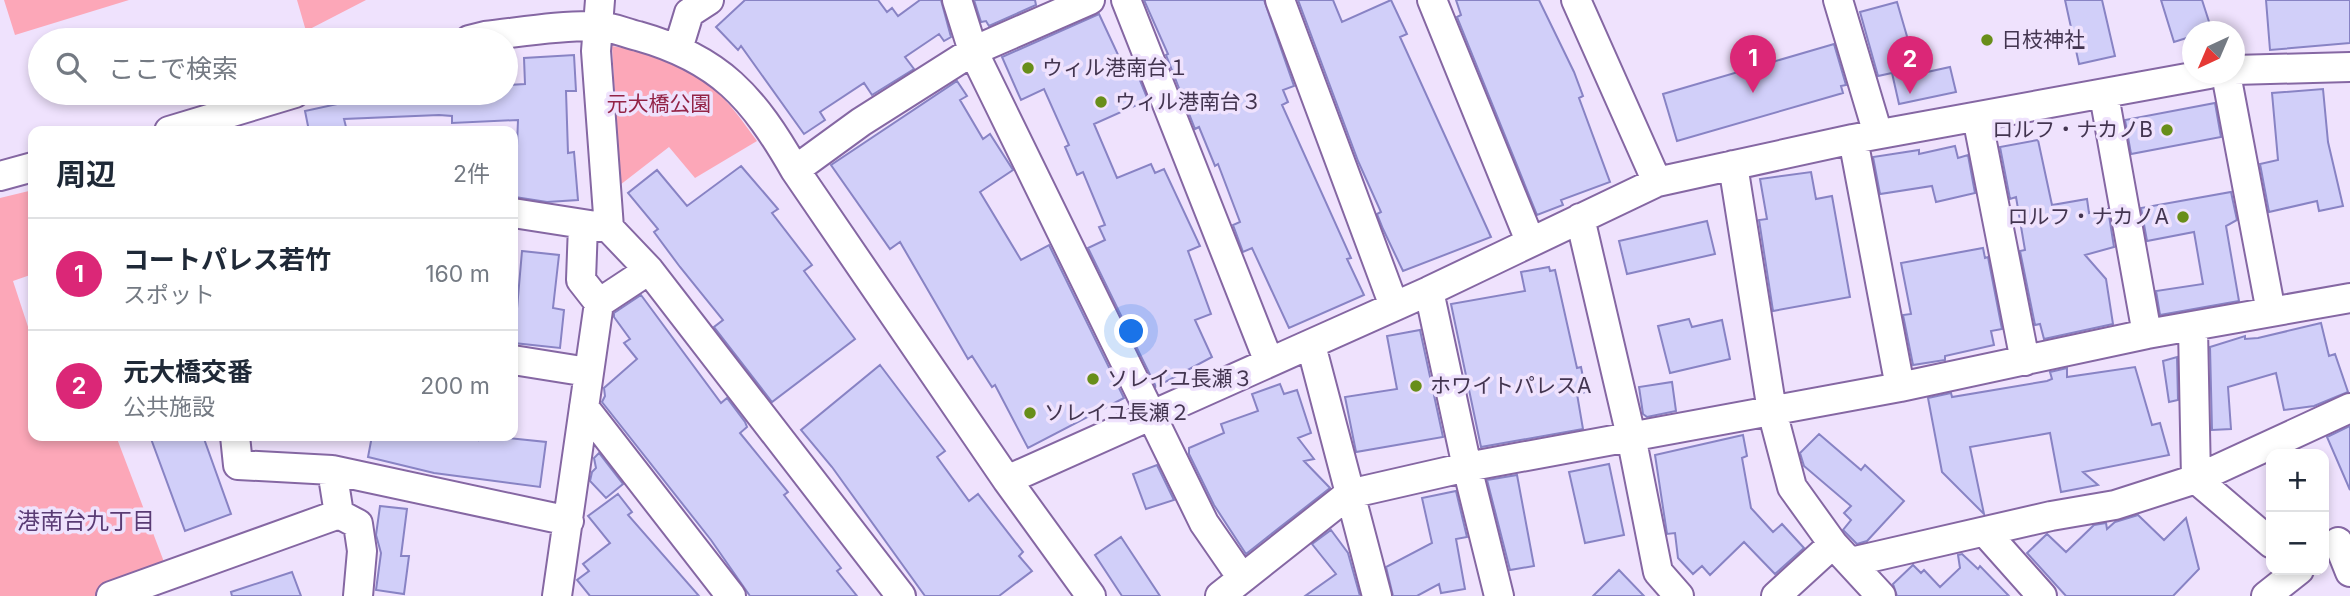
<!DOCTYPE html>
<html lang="ja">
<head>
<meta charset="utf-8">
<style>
  body { margin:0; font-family:Inter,"Noto Sans JP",sans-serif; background:#f2f2f3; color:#1f2937 }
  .controls { position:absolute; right:21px; bottom:21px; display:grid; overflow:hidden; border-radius:14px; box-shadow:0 4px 10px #0003 }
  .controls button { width:63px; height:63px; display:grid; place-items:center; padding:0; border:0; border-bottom:2px solid #e0e1e3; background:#fff; color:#1f2937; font:35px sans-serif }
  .compass { position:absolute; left:2182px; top:21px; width:63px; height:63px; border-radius:50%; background:#fff; box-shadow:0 4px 10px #0003; rotate:224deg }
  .you { position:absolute; left:1132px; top:332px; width:24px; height:24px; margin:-18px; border:5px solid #fff; border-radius:50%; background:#1a73e8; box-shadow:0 0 0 10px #1a73e833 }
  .badge { display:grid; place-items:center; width:46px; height:46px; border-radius:50%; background:#db2777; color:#fff; font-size:23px; font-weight:700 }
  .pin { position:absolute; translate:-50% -58px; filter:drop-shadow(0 2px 4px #0008) }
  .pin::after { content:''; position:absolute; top:37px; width:24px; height:21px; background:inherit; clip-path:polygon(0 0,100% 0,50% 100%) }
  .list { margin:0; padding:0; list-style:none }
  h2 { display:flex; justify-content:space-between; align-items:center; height:91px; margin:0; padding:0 28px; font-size:30px }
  h2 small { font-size:23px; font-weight:400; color:#747a83 }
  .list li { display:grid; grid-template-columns:46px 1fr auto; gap:21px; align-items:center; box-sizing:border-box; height:112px; padding:0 28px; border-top:2px solid #e0e1e3 }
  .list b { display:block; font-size:26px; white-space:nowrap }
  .list p { margin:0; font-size:23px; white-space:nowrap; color:#747a83 }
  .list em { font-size:23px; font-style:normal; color:#747a83 }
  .icon { flex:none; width:38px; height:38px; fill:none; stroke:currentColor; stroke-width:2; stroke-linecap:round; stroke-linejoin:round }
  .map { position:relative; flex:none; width:2350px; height:596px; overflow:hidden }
  .search { position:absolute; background:#fff; box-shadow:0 4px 10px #0003; left:28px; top:28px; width:490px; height:77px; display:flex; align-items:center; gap:18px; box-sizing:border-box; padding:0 24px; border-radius:38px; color:#747a83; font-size:26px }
  .panel { position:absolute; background:#fff; box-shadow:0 4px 10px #0003; left:28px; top:126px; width:490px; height:315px; border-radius:14px }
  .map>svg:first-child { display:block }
  .green { fill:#fca7b8 }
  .building { fill:#d1cff9; stroke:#8883c4; stroke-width:2 }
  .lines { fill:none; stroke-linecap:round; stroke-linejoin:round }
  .minor-casing { stroke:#8567a3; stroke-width:32 }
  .minor { stroke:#fff; stroke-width:28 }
  .poi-dot { fill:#688e19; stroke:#efe2fd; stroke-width:2.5 }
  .labels { text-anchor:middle; stroke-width:7; stroke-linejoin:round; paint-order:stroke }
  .poi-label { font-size:21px; fill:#433550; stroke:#efe2fd; text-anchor:start }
  .park-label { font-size:21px; fill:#932447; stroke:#efe2fd }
  .neighbourhood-label { font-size:23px; fill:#593b74; stroke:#efe2fd }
</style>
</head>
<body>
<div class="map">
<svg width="2350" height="596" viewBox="0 0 2350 596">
  <rect width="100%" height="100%" fill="#efe2fd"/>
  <!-- green -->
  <path class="green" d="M4,0H129L15,35Z
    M297,0H366L306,31Z
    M612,46C689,59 713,78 757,141L695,178L669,147L620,185Z
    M33,190V274L13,281L33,342V436H116L169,575L110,596H0V198Z"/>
  <!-- building -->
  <path class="building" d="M745,0H878L887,12L892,8L898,16L920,0H941L951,37L944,41L939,34L905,57L914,69L872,95L864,83L820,112L825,120L804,134L741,46L738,50L716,27Z
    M974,0H1035L1036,5L989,26L986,21L981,22Z
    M1144,0H1264L1294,86L1283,90L1288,102L1282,105L1351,258L1347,259L1364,295L1289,328L1252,248L1243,252L1233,225L1240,222L1218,164L1215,166L1199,127L1195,129L1166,55L1168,54Z
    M1298,0H1333L1342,22L1391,0L1407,34L1400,37L1491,237L1403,271L1383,229L1377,214L1381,212L1358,161Z
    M1456,0H1539L1574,72L1583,96L1579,98L1610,182L1561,200L1563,205L1537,215L1457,17L1461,15Z
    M2065,0H2102L2115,56L2079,64Z
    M2161,0H2202L2212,31L2193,32V36L2174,42Z
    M2266,0H2350V43L2270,50Z
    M1897,2L1918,74L1950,67L1956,92L1899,104L1892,73L1878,76L1860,12Z
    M1099,14L1126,72L1135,68L1148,100L1094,124L1117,178L1151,164L1155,173L1164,169L1200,246L1188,251L1211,314L1195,320L1212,357L1156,387L1088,248L1105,240L1099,227L1105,225L1083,172L1077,175L1065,147L1069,145L1044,89L1021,100L1002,57Z
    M1834,44L1846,85L1841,86L1843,93L1677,141L1663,94Z
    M574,55L576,91H566L568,153L574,152L578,200L547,202L515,197L518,120L452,123V116L439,115L344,119L347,131H309L305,111L374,96L373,93H506V85L525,84L524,58Z
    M957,81L967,96L960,100L983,139L990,134L1013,170L980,192L1021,260L1049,245L1124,398L1028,448L995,385L992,387L972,356L968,359L900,242L890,249L831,165Z
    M2323,89L2328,142L2343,206L2319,211L2317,201L2269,212L2260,164L2278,160L2272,93Z
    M2215,103L2221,137L2131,154L2125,120Z
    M2038,140L2052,205L2087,199L2089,213L2108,209L2114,247L2085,255L2106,279L2113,324L2044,339L2040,324L2035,325L2020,251L2025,250L2016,197L2010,199L2000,147Z
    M1955,146L1958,158L1968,155L1975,193L1936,202L1932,186L1880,194L1873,157L1919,150V154Z
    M741,166L778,209L772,213L812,265L804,271L855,339L772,402L714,327L723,320L680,267L654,232L658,229L628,193L657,170L687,206Z
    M1811,172L1816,199L1832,196L1850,297L1773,311L1759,220L1767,219L1760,179Z
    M2231,192L2237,220L2226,226L2239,301L2160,315L2156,291L2203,284L2194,232L2147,241L2141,208Z
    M1707,221L1715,254L1627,274L1619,241Z
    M1983,248L1985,258L1988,257L2002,329L1991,331L1994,345L1945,356V360L1913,365L1903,315L1911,314L1901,263Z
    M522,251L559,255L553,308L564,310L560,348L514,343Z
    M1549,267L1550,271L1555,270L1577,368L1581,367L1586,392L1577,394L1583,429L1481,447L1451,304L1525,291L1521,272Z
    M641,295L721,403L727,398L745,422L747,427L740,433L788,492L784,495L841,568L837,571L857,596H750L711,540L602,402L605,396L604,388L637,359L624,343L630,339L614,317V313Z
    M1689,319L1692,327L1722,320L1730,359L1670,373L1658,326Z
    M2321,323L2329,356L2335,354L2348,392L2314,406L2284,410L2276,373L2228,387L2231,429L2212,430L2210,347L2245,336V339L2258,338Z
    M1420,330L1443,437L1356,452L1345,397L1397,389L1387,336Z
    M2177,357L2178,400L2169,402L2163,361Z
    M880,365L945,451L937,457L969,501L978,494L1023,552L1019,556L1032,571L999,596H925L832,467L801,430Z
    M2135,367L2152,425L2160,423L2169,455L2083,472L2098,485L2061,492L2050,433L1970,447L1984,514L1942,472L1928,398L1951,393L1952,397L2047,381L2052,379L2050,372L2067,368V377Z
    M1672,382L1676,411L1647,417L1643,414L1639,387Z
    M1280,384L1284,394L1297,390L1311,433L1298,438L1314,459L1304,461L1330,488L1246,554L1214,505L1189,454V448L1224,433L1221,424L1258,411L1252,394Z
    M2350,426V490L2327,437Z
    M1819,434L1861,470L1865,465L1904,501L1867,541L1857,544L1843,530L1851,520L1844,513L1851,506L1804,466L1800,453Z
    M1743,435L1747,456L1742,458L1751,508L1773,532L1782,524L1804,548L1775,574L1744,542L1710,575L1702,566L1693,574L1678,558L1675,533L1667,534L1655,455Z
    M150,436H203L231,514L185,531Z
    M372,436H451L478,440V436H490L546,442L540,487L434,473L368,457Z
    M599,453L623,484L606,498L590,481L592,472L596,468L594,458Z
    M1609,464L1624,535L1585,543L1569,472Z
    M1157,465L1174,500L1146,509L1133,474Z
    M1517,475L1534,566L1510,570L1487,480Z
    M1456,491L1467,537L1456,539L1465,589L1441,593L1439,584L1417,596H1393L1386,567L1432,543L1422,498Z
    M618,494L632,512L628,515L699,596H590L577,580L589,571L583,564L610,543L588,516Z
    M380,506L407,509L401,556H409L404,594L376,590L381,553L376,535Z
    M2138,515L2164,540L2186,518L2199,569L2173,596H2066L2027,553L2047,534L2066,552L2094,525L2106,523L2107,529L2115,522Z
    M1331,530L1348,553L1360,596H1305L1336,574L1312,544Z
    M1121,537L1160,596H1122L1095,555Z
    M1962,554L1978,569L1980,566L2009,596H1897L1893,584L1913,565L1921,573L1924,570L1940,587L1960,568L1958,555Z
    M1619,570L1644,596H1593Z
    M292,572L301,596H232L231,592Z"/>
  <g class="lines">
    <defs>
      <path id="minor" d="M957,0L973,51L1204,523L1242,578
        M1126,0L1269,362
        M1280,0L1394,306
        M1432,0L1530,241
        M1576,0L1657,182
        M1838,0L1878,134
        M469,40L485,36C521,32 560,25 597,26C610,26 625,33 638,36C720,59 753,97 795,170L1007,480L1429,291L1657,182L1853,139L2209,74
        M678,49L689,13L709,0
        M2234,70L2350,67
        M2226,74L2271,312
        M2104,95L2147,334
        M1977,117L2025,361
        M169,131L295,93
        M1853,139L1900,387
        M1733,165L1772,411L1792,487L1833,544L1881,596
        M795,170L861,122L973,51L1090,0
        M0,176L33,167
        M513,213L609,228
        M1580,218L1631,436L1658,572L1679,596
        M583,225L581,280L599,303
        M649,270L901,596
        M1429,291L1467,467L1499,596
        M2193,328L2196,479L2271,543
        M1311,345L1377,596
        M513,360L588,372
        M584,407L731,596
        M235,436L238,465L332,470
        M1007,480L1091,596
        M339,514L358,524L362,551L358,596
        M1985,532L2042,596
        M2338,542L2350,572
        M1851,562L2051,516L2115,505L2196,479L2350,408
        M111,596L339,514L332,470L569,521
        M557,596L599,303L649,270L609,228L596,51L600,0
        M1220,596L1349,494L1467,467L1900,387L2147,334L2350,298
        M1776,596L1833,544
        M2266,596L2299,570"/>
    </defs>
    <!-- minor casing -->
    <use href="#minor" class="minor-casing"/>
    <!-- minor -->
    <use href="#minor" class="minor"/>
  </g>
  <!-- markers -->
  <g class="poi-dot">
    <circle cx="1987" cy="40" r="7"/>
    <circle cx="1028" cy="68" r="7"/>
    <circle cx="1101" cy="102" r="7"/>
    <circle cx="2167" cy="130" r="7"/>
    <circle cx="2183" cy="217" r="7"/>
    <circle cx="1093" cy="379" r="7"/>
    <circle cx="1416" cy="386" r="7"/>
    <circle cx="1030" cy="413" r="7"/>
  </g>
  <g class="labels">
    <!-- poi labels -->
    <g class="poi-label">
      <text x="2001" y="47">日枝神社</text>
      <text x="1042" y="75">ウィル港南台１</text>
      <text x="1115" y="109">ウィル港南台３</text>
      <text x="2153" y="137" text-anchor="end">ロルフ・ナカノB</text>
      <text x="2169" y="224" text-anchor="end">ロルフ・ナカノA</text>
      <text x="1107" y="386">ソレイユ長瀬３</text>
      <text x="1430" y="393">ホワイトパレスA</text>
      <text x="1044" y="420">ソレイユ長瀬２</text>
    </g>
    <!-- park labels -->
    <g class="park-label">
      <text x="659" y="111">元大橋公園</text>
    </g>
    <!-- neighbourhood labels -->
    <g class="neighbourhood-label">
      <text x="86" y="529">港南台九丁目</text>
    </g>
  </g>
</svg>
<div class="controls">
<button>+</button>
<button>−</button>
</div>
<svg class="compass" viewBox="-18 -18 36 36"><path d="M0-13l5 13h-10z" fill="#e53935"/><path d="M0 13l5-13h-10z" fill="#747a83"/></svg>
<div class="you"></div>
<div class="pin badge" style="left:1753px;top:93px">1</div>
<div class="pin badge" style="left:1910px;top:94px">2</div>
<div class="search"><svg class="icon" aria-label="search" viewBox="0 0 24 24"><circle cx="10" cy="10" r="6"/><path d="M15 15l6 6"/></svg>ここで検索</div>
<section class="panel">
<h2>周辺<small>2件</small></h2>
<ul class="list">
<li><span class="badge">1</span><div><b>コートパレス若竹</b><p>スポット</p></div><em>160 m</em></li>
<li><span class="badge">2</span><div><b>元大橋交番</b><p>公共施設</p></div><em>200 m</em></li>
</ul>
</section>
</div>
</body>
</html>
